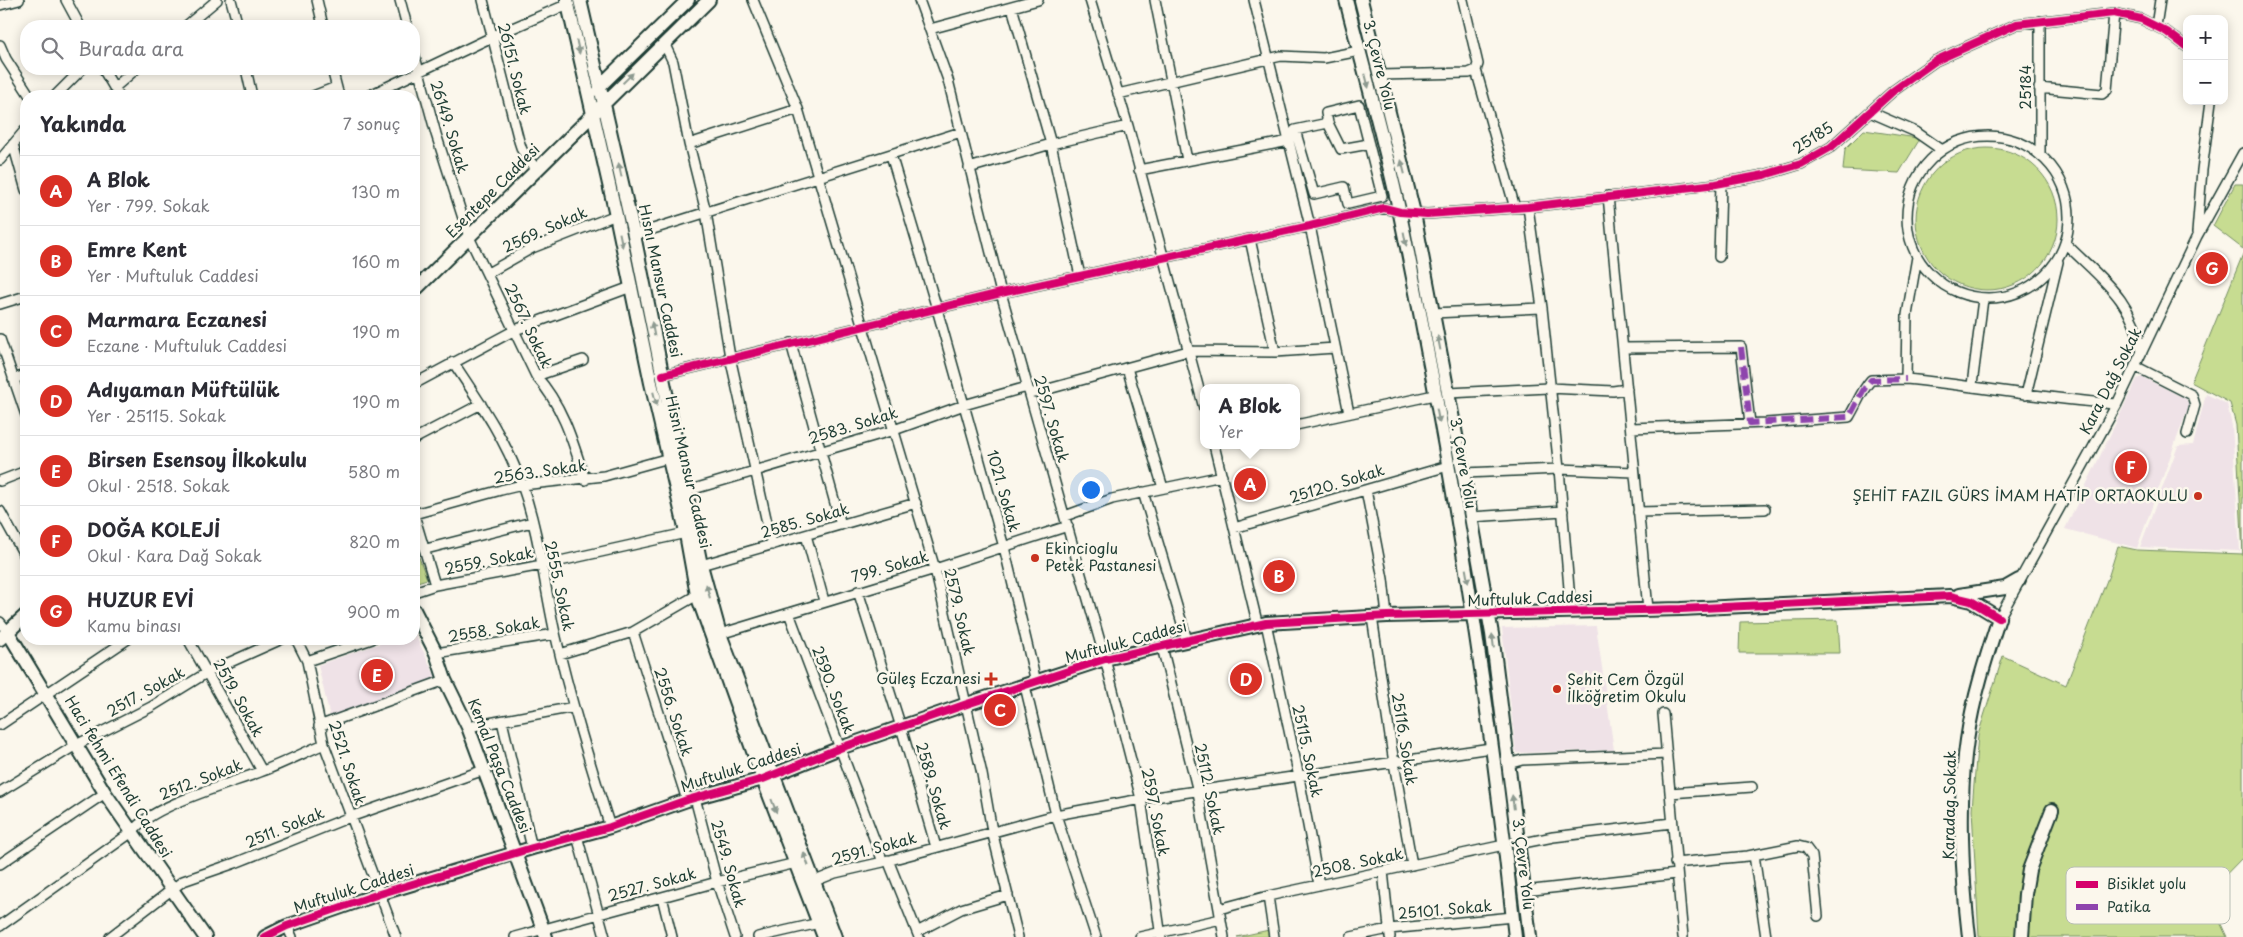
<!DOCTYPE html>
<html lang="tr">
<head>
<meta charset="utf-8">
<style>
  body { margin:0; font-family:"Playpen Sans",sans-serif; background:#f2f2f3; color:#2b2b33 }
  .controls { position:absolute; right:15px; top:15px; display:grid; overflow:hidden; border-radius:10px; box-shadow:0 2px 12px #0003 }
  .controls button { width:45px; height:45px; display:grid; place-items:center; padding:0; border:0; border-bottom:1px solid #e1e1e2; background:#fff; color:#2b2b33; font:25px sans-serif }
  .you { position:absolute; left:1090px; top:489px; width:18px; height:18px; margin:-12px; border:4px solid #fff; border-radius:50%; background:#1a73e8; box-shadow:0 0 0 8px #1a73e833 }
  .badge { display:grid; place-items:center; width:32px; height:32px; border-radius:50%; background:#d93025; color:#fff; font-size:16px; font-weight:700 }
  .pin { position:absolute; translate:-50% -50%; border:2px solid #fff; box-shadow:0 1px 5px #0006 }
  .popup { position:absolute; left:1200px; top:384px; width:100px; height:65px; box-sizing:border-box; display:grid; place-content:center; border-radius:10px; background:#fff; filter:drop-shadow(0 1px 4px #0005); font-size:16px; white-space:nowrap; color:#7c7c81 }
  .popup b { font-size:19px; color:#2b2b33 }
  .popup::after { content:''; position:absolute; left:50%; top:100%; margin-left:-10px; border:10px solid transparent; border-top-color:#fff }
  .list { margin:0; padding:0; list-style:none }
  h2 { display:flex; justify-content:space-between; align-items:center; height:65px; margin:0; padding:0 20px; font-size:21px }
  h2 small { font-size:16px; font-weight:400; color:#7c7c81 }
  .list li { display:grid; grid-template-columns:32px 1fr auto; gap:15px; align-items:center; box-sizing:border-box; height:70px; padding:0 20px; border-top:1px solid #e1e1e2 }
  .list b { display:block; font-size:19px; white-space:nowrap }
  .list p { margin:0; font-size:16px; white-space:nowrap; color:#7c7c81 }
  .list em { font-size:16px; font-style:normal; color:#7c7c81 }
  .icon { flex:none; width:28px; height:28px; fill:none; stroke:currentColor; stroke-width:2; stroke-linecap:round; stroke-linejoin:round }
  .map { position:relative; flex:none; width:2243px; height:937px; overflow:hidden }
  .search { position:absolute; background:#fff; box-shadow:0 2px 12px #0003; left:20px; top:20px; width:400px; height:55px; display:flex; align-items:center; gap:12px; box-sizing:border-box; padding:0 18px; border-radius:20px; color:#7c7c81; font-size:19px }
  .panel { position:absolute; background:#fff; box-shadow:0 2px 12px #0003; left:20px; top:90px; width:400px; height:555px; border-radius:20px }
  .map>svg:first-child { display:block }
  .built { fill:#efe2e7 }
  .green { fill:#c7dc91; stroke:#738c62 }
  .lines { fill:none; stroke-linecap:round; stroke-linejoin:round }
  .street-casing { stroke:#1f3d34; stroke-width:12 }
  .secondary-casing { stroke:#1f3d34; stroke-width:16 }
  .street { stroke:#fbf7ec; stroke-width:9 }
  .secondary { stroke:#fbf7ec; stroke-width:12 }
  .quiet { stroke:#8e44ad; stroke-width:6; stroke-dasharray:12 6; stroke-linecap:butt }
  .cycleway-casing { stroke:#fbf7ec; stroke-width:11 }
  .cycleway { stroke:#d6006c; stroke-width:8 }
  .oneway { fill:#8d9a90 }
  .poi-dot { fill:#c8321e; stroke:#fbf7ec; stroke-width:2 }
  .labels { text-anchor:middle; stroke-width:5; stroke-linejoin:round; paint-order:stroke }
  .street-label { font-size:15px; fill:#1f3d34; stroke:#fbf7ec }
  .poi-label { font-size:15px; fill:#1f3d34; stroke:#fbf7ec; text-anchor:end }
  .key { fill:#fbf7ec; stroke:#b9bfb5; stroke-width:1 }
  .key-label { font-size:14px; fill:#1f3d34 }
</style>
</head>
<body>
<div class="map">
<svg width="2243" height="937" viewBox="0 0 2243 937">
  <rect width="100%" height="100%" fill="#fbf7ec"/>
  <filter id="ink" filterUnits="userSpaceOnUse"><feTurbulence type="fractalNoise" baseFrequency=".02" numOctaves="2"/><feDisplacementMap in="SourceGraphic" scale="10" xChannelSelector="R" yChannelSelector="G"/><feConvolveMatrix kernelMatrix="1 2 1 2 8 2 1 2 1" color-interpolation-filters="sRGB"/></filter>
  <g filter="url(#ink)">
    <!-- built -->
    <path class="built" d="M2142,377L2186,399L2189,405L2137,548L2065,529L2137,379Z
      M2206,394L2227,404L2232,426L2240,551L2140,547L2178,446L2193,445Z
      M1596,626L1614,750L1516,753L1502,628Z
      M414,632L439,684L330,717L318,665L393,639H414Z"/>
    <!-- green -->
    <path class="green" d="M1864,130L1917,138L1918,142L1899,173L1843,170L1845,149Z
      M1916 219a71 71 0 1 1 142 0a71 71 0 1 1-142 0Z
      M2235,184H2243V249L2213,226Z
      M2243,254V857L2207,894L2227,937H1979L1972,809L1978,735L2003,656L2066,685L2109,575L2118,546L2137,550L2243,554L2236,425L2230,403L2191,382Z
      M414,544L427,579L414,583Z
      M1838,620L1840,653H1739L1740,622Z
      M1269,930L1270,937H1237Z"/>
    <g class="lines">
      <defs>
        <path id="street" d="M66,0L80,26
          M231,0L238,26
          M317,0L323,26
          M400,0L407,26
          M483,0L519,141L522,150L537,170
          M753,0L798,109L935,569L982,774L992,831L1018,937
          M919,0L948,80L1001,293L1105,659L1141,799L1161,937
          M1090,0L1128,126L1204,408
          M1155,0L1187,160
          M1254,0L1310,226L1349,413
          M0,5L19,0
          M1012,7L1051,144L1080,276
          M186,26L217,0
          M2156,26L2160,0
          M930,29L1038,0
          M664,43L673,62L689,144L706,212L730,357L772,545
          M0,45L6,59L30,96
          M414,53L436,134L469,237L536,376C563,406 573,442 585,480
          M103,69L119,96
          M246,69L252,96
          M332,69L339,96
          M1476,70L1515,208
          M1380,75L1469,73L1476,70L1478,64L1463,0
          M114,88L136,69
          M2039,88L2102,94L2107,90L2114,13
          M1118,94L1281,56L1324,58L1359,51
          M55,96L82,69
          M313,96L336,87
          M368,96L492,37L568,4
          M1870,112L1916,132L1942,150
          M1328,123L1295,130L1314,194L1344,187L1348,204L1382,196L1359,105L1326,113L1328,123L1341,149L1369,144
          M1907 217a81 81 0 1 1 162 0a81 81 0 1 1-162 0Z
          M13,144L26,190
          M689,144L798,109
          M2040,153V21
          M891,155L937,309L1004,547L1036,682
          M0,160L26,129
          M969,168L1051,144L1128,126
          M1139,170L1289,141
          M1608,196L1648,609
          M1528,207L1542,308L1559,469L1634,472
          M2197,233L2202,170L2211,101
          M634,235L961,132
          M1250,239L1275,352
          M2065,243C2102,280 2132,298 2142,352
          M1719,257L1721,183
          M1917,257L1907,315L1906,379C1977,386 2046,399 2117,404
          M488,273L532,248L616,215
          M0,304L26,296
          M1433,313L1542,308
          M0,339L26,415
          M791,343L841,525
          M1623,348L1741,347L1750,423
          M453,362C479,401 506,440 522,485C539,532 544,584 555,633C570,699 590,763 610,827
          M2135,366L2192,395L2195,405L2187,434
          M1127,368L1163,488
          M663,375L1001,293L1310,226L1384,208L1400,212L1427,214L1528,207L1716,184L1764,175L1801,164L1831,147L1893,91L1935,61L2017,24L2114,13L2141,19L2167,32L2187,47
          M536,376L583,360
          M13,379L26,375
          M414,384L515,330L631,287
          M1972,385L1983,299
          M1449,393L1549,388L1613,391L1627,389
          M1030,394L1188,351L1275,352L1335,348
          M2026,395L2058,262
          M1296,425L1434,395
          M1631,428L1766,423L1849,417C1857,404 1861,391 1871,380L1906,379
          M414,439L481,404
          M1214,445L1258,626
          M1464,473L1559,469L1571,612
          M0,481L26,471
          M1366,490L1383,579L1387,616
          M687,491L894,430L964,405L1027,387
          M1143,492L1187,640
          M0,511L26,558
          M1638,512L1765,509
          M414,514L501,490L522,485L604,476L669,458
          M414,515L435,585
          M1065,516L1112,499L1222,476
          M1471,517L1563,511
          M1234,528L1448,466
          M806,535L824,601
          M426,549L532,522
          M701,565L916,503
          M858,591L901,727L936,847
          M414,592L435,585L542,565L686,533
          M789,613L883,862
          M1372,617L1394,763L1412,865
          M1999,618L2117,404L2197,236L2243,153
          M0,622L8,632
          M1266,623L1299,777L1319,885
          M633,632L687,800
          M720,634L935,569L1068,526
          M188,639L262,771
          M296,639L307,661L324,744L396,937
          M1162,647L1198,792L1224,937
          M436,653L555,634
          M560,654L633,632L697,595
          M307,661L372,639
          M1025,686L1056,815L1096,937
          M1663,714L1683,937
          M502,721L532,848
          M0,725L128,639
          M319,726L445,680
          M468,727L574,707
          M1508,764L1522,760L1667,754
          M0,792L76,745L151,707L208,672L282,639
          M1670,793L1752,787
          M695,798L717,882L735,937
          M577,836L605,937
          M1518,844L1553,837L1672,823
          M1754,855L1766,937
          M888,860L919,937
          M1675,863L1748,856L1798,846L1806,848L1812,856L1818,916
          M0,864L105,793
          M1383,871L1390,937
          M815,881L835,873L883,862L1056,815L1141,799L1491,748
          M1524,891L1677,874
          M1268,896L1274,937
          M662,897L672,937
          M1219,909L1268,896L1504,845
          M0,926L132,832C150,806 229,784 260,772C282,764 303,753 324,744
          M287,926L292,937
          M917,932L961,909L1008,895
          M110,937L183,881L235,863L350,817L484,770
          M515,937L717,882L796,863
          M758,937L819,923
          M1140,937L1221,919
          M1351,937L1389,929L1513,917"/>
        <path id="secondary" d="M567,0L616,215L651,383L684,523L697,595L763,779L824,937
          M580,0L634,235L701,565L720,634L835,937
          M1346,0C1364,71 1385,142 1400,214C1450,453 1489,694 1515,937
          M1361,0L1414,213L1463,472L1492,634L1530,937
          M599,91L601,85L688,0
          M414,291L709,0
          M1959,595L2005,588L2019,580
          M414,610L436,653L445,680L468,727L546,937
          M8,632L105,793L205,937
          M0,639L26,615
          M265,937L287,926L379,894L532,848L610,827L687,800L763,779L840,748L967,704L1105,659L1266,623L1387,616L1681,609L1950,596L1971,601L1999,618C1986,658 1973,698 1967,740C1958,799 1962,877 1969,937
          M2022,937L2025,894L2029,870L2052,810"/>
      </defs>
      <!-- street casing -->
      <use href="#street" class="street-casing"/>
      <!-- secondary casing -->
      <use href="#secondary" class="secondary-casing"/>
      <!-- street -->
      <use href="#street" class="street"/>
      <!-- secondary -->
      <use href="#secondary" class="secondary"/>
      <!-- quiet -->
      <path class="quiet" d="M1741,347L1750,423L1849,417C1857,404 1861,391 1871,380L1906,379"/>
      <defs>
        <path id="cycleway" d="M663,375L1001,293L1310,226L1384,208L1400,212L1427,214L1528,207L1716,184L1764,175L1801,164L1831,147L1893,91L1935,61L2017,24L2114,13L2141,19L2167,32L2187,47
          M265,937L287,926L379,894L532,848L610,827L687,800L763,779L840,748L967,704L1105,659L1266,623L1387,616L1681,609L1950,596L1971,601L1999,618"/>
      </defs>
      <!-- cycleway casing -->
      <use href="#cycleway" class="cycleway-casing"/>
      <!-- cycleway -->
      <use href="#cycleway" class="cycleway"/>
    </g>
    <!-- one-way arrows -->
    <defs><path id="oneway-solid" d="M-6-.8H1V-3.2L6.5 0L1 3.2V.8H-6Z" transform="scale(1.25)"/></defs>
    <g class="oneway">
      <use href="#oneway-solid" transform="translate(578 47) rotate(77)"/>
      <use href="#oneway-solid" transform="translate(628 78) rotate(-44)"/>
      <use href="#oneway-solid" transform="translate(1367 81) rotate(76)"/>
      <use href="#oneway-solid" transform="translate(1403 167) rotate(-104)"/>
      <use href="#oneway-solid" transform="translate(620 170) rotate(-102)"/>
      <use href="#oneway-solid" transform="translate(1405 239) rotate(79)"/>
      <use href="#oneway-solid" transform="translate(621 240) rotate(78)"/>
      <use href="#oneway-solid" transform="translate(653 329) rotate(-101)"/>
      <use href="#oneway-solid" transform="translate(1439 343) rotate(-101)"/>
      <use href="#oneway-solid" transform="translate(655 399) rotate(76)"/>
      <use href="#oneway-solid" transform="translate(1438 416) rotate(79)"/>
      <use href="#oneway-solid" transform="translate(1467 576) rotate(80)"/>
      <use href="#oneway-solid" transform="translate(708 591) rotate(-105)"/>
      <use href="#oneway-solid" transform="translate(1493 641) rotate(-97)"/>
      <use href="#oneway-solid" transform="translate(1513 802) rotate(-97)"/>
      <use href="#oneway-solid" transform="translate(774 806) rotate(69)"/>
      <use href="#oneway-solid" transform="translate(806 859) rotate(-111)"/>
    </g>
  </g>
  <!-- markers -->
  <g class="poi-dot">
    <circle cx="2198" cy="496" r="5"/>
    <circle cx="1035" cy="558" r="5"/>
    <path d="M988.5 671.5h5v5h5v5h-5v5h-5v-5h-5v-5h5z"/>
    <circle cx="1557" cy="689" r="5"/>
  </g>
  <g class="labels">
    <!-- street labels -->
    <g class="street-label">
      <text transform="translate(1379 65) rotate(76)" y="5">3. Çevre Yolu</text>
      <text transform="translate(514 69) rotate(76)" y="5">26151. Sokak</text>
      <text transform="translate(2026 87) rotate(-90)" y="5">25184</text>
      <text transform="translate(449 127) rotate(73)" y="5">26149. Sokak</text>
      <text transform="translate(1813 138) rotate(-33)" y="5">25185</text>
      <text transform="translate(493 191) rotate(-45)" y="5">Esentepe Caddesi</text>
      <text transform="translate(545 230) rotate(-24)" y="5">2569. Sokak</text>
      <text transform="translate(660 281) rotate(78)" y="5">Hısnı Mansur Caddesi</text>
      <text transform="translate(528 326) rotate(65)" y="5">2567. Sokak</text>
      <text transform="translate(2111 381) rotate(-63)" y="5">Kara Dağ Sokak</text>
      <text transform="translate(1051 419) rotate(74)" y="5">2597. Sokak</text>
      <text transform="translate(853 426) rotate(-17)" y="5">2583. Sokak</text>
      <text transform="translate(1463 463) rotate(80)" y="5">3. Çevre Yolu</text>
      <text transform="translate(540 472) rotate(-8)" y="5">2563. Sokak</text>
      <text transform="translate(688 472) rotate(77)" y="5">Hisni Mansur Caddesi</text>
      <text transform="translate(1337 484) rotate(-17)" y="5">25120. Sokak</text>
      <text transform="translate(1003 491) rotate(74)" y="5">1021. Sokak</text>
      <text transform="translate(805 521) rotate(-16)" y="5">2585. Sokak</text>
      <text transform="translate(489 561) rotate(-11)" y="5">2559. Sokak</text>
      <text transform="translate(890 567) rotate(-16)" y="5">799. Sokak</text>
      <text transform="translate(559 586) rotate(78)" y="5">2555. Sokak</text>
      <text transform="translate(1530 599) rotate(-2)" y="5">Muftuluk Caddesi</text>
      <text transform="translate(959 612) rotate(77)" y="5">2579. Sokak</text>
      <text transform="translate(494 630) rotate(-9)" y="5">2558. Sokak</text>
      <text transform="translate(1126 642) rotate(-15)" y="5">Muftuluk Caddesi</text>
      <text transform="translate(833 690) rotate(69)" y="5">2590. Sokak</text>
      <text transform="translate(146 692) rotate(-29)" y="5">2517. Sokak</text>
      <text transform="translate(238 698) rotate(61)" y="5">2519. Sokak</text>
      <text transform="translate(673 712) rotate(72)" y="5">2556. Sokak</text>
      <text transform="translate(1404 739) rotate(81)" y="5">25116. Sokak</text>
      <text transform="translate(1307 751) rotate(78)" y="5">25115. Sokak</text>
      <text transform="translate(347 763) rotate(72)" y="5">2521. Sokak</text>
      <text transform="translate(499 766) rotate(68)" y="5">Kemal Paşa Caddesi</text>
      <text transform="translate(741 768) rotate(-18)" y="5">Muftuluk Caddesi</text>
      <text transform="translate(118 777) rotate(58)" y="5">Haci fehmi Efendi Caddesi</text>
      <text transform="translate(201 780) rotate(-21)" y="5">2512. Sokak</text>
      <text transform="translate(933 786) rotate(74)" y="5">2589. Sokak</text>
      <text transform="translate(1209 789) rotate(78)" y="5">25112. Sokak</text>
      <text transform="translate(1950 805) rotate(-89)" y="5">Karadag Sokak</text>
      <text transform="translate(1155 812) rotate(79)" y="5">2597. Sokak</text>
      <text transform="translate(285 828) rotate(-22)" y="5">2511. Sokak</text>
      <text transform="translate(874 849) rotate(-15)" y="5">2591. Sokak</text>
      <text transform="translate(1358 863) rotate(-12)" y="5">2508. Sokak</text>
      <text transform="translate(728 864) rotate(74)" y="5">2549. Sokak</text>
      <text transform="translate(1523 864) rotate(83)" y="5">3. Çevre Yolu</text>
      <text transform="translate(652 885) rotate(-15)" y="5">2527. Sokak</text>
      <text transform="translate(354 889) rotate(-18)" y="5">Muftuluk Caddesi</text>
      <text transform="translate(1445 910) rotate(-5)" y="5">25101. Sokak</text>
    </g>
    <!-- poi labels -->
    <g class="poi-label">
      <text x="2188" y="501">ŞEHİT FAZIL GÜRS İMAM HATİP ORTAOKULU</text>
      <text x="1045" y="554" text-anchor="start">Ekincioglu<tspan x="1045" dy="17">Petek Pastanesi</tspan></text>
      <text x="981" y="684">Güleş Eczanesi</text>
      <text x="1567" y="685" text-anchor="start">Şehit Cem Özgül<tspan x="1567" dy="17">İlköğretim Okulu</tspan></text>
    </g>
  </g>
  <!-- legend -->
  <rect x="2066" y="867" width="164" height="57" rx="8" class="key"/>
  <rect x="2076" y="881" width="22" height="7" fill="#d6006c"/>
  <rect x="2076" y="904" width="22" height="6" fill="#8e44ad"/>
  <g class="key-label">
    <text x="2107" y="889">Bisiklet yolu</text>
    <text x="2107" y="912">Patika</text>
  </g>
</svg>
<div class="controls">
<button>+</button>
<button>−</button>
</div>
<div class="you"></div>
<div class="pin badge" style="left:1250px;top:484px">A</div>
<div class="popup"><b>A Blok</b>Yer</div>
<div class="pin badge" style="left:1279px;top:576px">B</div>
<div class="pin badge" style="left:1000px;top:710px">C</div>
<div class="pin badge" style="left:1246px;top:679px">D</div>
<div class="pin badge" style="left:377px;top:675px">E</div>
<div class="pin badge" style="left:2131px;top:467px">F</div>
<div class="pin badge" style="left:2212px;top:268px">G</div>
<div class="search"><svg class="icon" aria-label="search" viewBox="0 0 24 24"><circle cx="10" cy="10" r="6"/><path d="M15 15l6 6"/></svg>Burada ara</div>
<section class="panel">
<h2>Yakında<small>7 sonuç</small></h2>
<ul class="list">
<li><span class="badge">A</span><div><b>A Blok</b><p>Yer · 799. Sokak</p></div><em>130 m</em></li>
<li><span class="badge">B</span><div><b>Emre Kent</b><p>Yer · Muftuluk Caddesi</p></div><em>160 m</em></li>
<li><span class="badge">C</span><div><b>Marmara Eczanesi</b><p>Eczane · Muftuluk Caddesi</p></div><em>190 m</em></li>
<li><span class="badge">D</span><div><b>Adıyaman Müftülük</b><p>Yer · 25115. Sokak</p></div><em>190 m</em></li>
<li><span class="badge">E</span><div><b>Birsen Esensoy İlkokulu</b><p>Okul · 2518. Sokak</p></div><em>580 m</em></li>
<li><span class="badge">F</span><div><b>DOĞA KOLEJİ</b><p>Okul · Kara Dağ Sokak</p></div><em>820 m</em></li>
<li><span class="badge">G</span><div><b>HUZUR EVİ</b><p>Kamu binası</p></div><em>900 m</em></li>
</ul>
</section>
</div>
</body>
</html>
